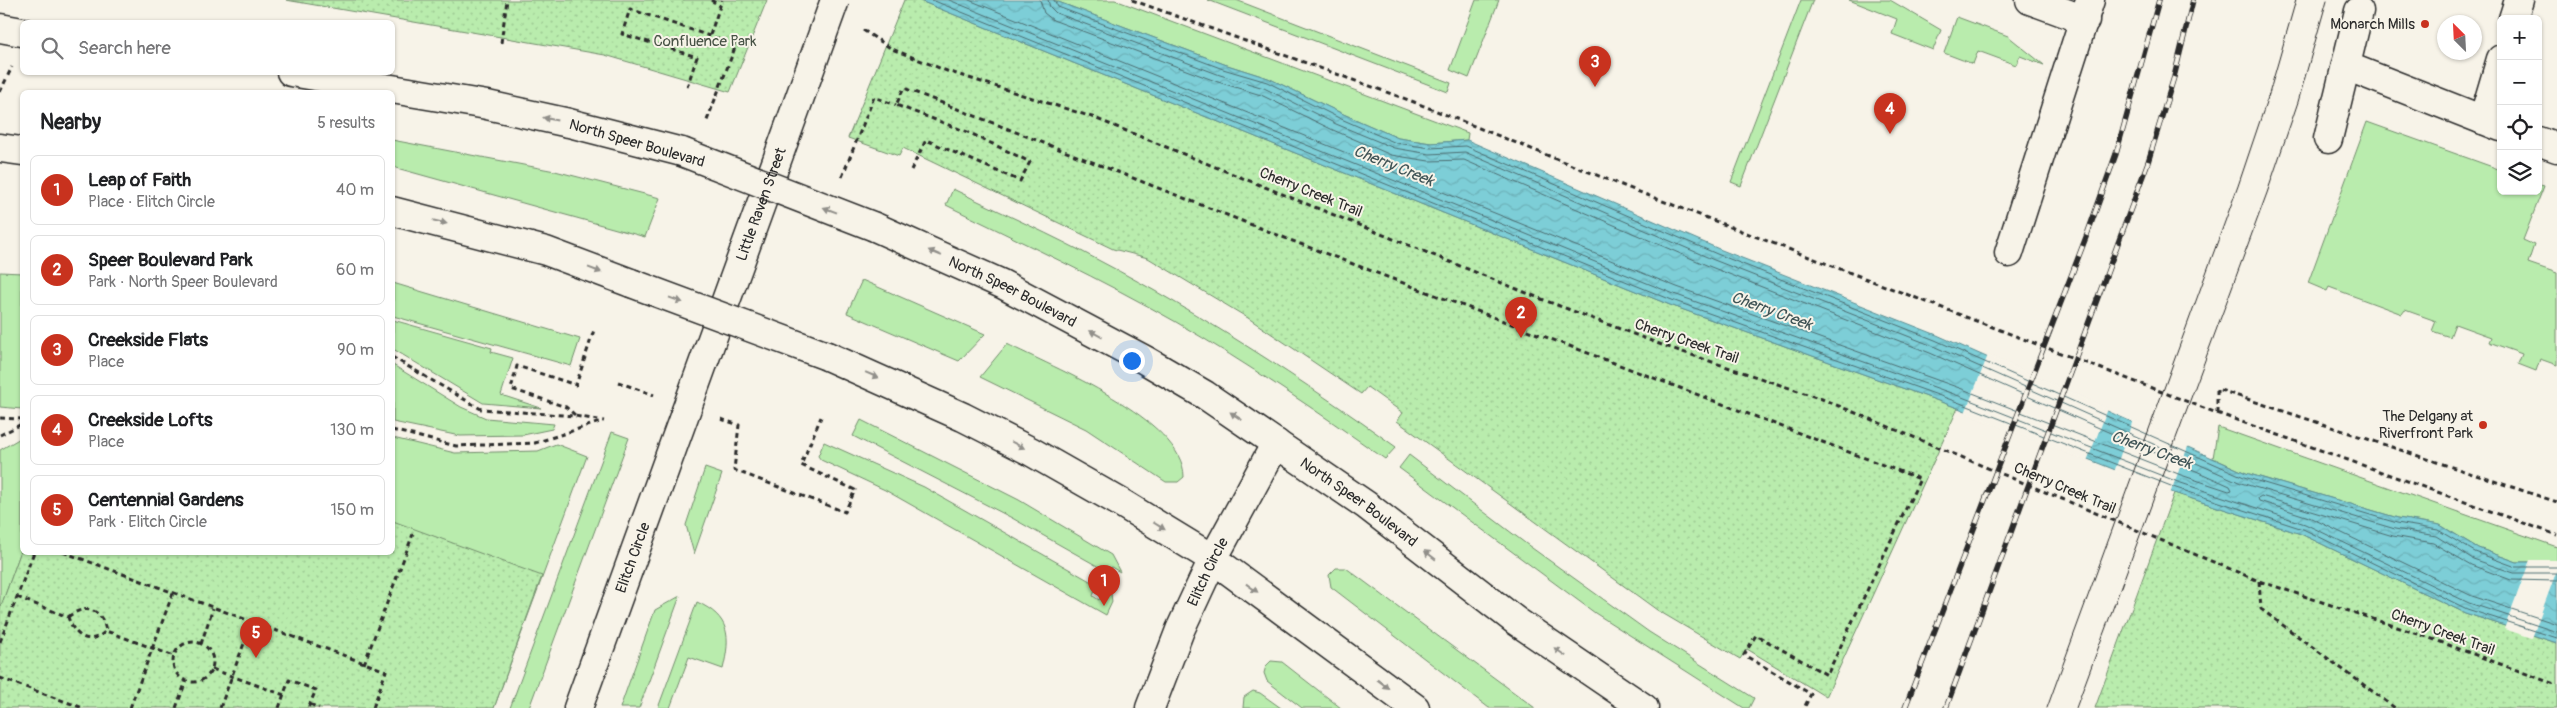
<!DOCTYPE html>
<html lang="en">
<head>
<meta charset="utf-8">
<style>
  body { margin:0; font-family:Pangolin,sans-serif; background:#f6f6f6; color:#202124 }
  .controls { position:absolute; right:15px; top:15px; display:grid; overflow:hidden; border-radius:8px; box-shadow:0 1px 4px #0004 }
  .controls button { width:45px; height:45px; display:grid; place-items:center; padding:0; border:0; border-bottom:1px solid #e0e0e0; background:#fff; color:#202124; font:25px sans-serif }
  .compass { position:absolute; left:2437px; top:15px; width:45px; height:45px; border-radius:50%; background:#fff; box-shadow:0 1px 4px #0004; rotate:336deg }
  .you { position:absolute; left:1131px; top:360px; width:18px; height:18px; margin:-12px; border:4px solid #fff; border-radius:50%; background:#1a73e8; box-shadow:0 0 0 8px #1a73e833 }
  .badge { display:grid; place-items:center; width:32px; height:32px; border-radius:50%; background:#c8321e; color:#fff; font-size:16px; font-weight:700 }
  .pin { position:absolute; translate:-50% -41px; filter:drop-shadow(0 1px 2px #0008) }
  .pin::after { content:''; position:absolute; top:26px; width:18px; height:15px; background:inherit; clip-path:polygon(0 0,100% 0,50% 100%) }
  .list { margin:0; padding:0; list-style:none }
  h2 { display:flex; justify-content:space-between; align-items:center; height:65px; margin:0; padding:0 20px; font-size:21px }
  h2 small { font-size:16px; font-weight:400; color:#757577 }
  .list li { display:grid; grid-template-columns:32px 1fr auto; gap:15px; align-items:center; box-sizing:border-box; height:70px; margin:0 10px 10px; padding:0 10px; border:1px solid #e0e0e0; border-radius:8px }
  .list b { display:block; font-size:19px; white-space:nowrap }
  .list p { margin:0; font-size:16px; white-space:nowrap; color:#757577 }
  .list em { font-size:16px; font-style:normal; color:#757577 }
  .icon { flex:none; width:28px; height:28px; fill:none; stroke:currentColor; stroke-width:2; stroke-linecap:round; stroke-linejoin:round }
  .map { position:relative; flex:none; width:2557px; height:708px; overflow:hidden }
  .search { position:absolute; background:#fff; box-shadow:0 1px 4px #0004; left:20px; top:20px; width:375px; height:55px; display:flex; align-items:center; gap:12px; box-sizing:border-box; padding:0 18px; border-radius:8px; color:#757577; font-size:19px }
  .panel { position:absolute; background:#fff; box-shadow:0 1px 4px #0004; left:20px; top:90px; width:375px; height:465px; border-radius:8px }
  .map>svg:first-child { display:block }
  .grass { fill:#b9ecad; stroke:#728c6c }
  .park { fill:url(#park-dots); stroke:#728c6c }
  .water { fill:url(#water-waves); stroke:#5c8d92 }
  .pier { fill:#f7f3e8 }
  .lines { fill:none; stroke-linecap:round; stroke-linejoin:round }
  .shore { stroke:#4c6c70; stroke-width:1 }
  .minor-casing { stroke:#2b2b2b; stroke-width:31 }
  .major-casing { stroke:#2b2b2b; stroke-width:31 }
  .path { stroke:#2b2b2b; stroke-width:3; stroke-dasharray:5 4; stroke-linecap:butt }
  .minor { stroke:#f7f3e8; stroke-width:28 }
  .major { stroke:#f7f3e8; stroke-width:28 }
  .tram { stroke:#2b2b2b; stroke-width:1 }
  .rail-casing { stroke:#2b2b2b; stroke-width:5.5 }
  .rail { stroke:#f7f3e8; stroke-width:4; stroke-dasharray:11; stroke-linecap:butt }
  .minor-bridge-casing { stroke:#2b2b2b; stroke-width:31; stroke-linecap:butt }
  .major-bridge-casing { stroke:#2b2b2b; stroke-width:31; stroke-linecap:butt }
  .minor-bridge { stroke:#f7f3e8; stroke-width:28 }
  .major-bridge { stroke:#f7f3e8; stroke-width:28 }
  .oneway { fill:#918f8a }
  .poi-dot { fill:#c8321e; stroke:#f7f3e8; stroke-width:2 }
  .labels { text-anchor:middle; stroke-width:4; stroke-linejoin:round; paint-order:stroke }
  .poi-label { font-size:15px; fill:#2b2b2b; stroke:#f7f3e8; text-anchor:end }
  .park-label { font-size:15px; fill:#475245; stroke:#f7f3e8 }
  .street-label { font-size:15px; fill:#2b2b2b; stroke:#f7f3e8 }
  .water-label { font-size:16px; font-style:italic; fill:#405456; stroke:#f7f3e8 }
</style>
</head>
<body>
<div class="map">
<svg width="2557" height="708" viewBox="0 0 2557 708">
  <defs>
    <pattern id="park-dots" width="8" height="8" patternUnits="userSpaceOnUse" patternTransform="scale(1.25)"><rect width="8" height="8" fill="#b9ecad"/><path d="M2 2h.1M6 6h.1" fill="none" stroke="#9fcb95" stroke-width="1.8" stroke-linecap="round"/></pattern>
    <pattern id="water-waves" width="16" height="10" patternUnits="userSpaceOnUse" patternTransform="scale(1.25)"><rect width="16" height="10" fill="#7dced7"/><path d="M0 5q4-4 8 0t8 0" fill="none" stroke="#6cb1b9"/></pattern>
  </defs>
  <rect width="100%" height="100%" fill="#f7f3e8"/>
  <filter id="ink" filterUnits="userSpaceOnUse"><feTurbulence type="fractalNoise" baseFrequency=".02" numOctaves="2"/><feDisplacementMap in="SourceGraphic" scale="10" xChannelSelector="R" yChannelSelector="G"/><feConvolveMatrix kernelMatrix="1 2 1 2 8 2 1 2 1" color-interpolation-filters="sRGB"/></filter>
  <g filter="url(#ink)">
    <!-- grass -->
    <path class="grass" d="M1053,0H1115L1468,133L1467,140L1431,143L1398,138L1341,113L1268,78L1224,64Z
      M1208,0H1236L1451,83L1448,92Z
      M1476,0H1499L1469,78L1450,70Z
      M1801,0H1813L1741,186L1731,182Z
      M1849,0H1890L1941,30L1933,50L1892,34L1897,19Z
      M1957,17L2008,36L2044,65L2020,56L2016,65L1978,51L1973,64L1944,53Z
      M2367,122L2501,170V191H2538V184L2544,186L2523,240L2534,245L2528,263L2557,273V365L2540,359L2536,371L2518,364L2522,354L2489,342L2491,337L2455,324L2450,337L2432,331L2436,321L2405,310L2402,314L2329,287L2327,291L2308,283Z
      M392,140L555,171L660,198L645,237L393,167Z
      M953,189C1002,213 1052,235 1100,261C1203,315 1301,379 1396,447L1385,459C1317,411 1248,364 1176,322C1101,279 1023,243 946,205Z
      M0,272L22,273V409L0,407Z
      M862,280L985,334L959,361L847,313Z
      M393,283L580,339L571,366L393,316Z
      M393,320L492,348L491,352L513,358L501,395L541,408L483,403L393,349Z
      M1007,344C1052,367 1184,419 1184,477L1178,482H1166L1086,429L980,377Z
      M393,365L461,407L486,418L554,424L552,429L523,435L460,436L393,422Z
      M861,420L1019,500L1111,555L1120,572L1111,567L1108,572L1012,518L853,436Z
      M2218,427L2557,547V562H2517L2478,548L2440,525L2398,518L2246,473L2213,458Z
      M612,432L629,438L529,708H510Z
      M22,437V548L0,609V450Z
      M393,438L455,453L538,451L556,444L587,456L494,708L358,651L392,552Z
      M824,442L924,487L1097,585L1093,596L1099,600L1105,590L1111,594L1112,602L1106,615L885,490L821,460L818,456Z
      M1409,455L1525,543L1649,632L1754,698L1749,708H1744L1595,613L1399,468Z
      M705,468L722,474L694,554L686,525Z
      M1336,568H1346L1535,708H1489L1331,587L1329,575Z
      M680,596L639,708H620L655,610Z
      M697,602C730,617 731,636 723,669L689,657L670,708H658Z
      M1271,661L1282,662L1341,708H1302L1267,681L1264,673L1266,666Z
      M1253,691L1260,693L1281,708H1243L1244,697Z"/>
    <!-- park -->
    <path class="park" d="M286,0H767L730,92L605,55Z
      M904,0H918L1670,305L1958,408L1826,697L1747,649L1740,659L1657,610L1397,421L1403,413L1367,387L1361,394L1248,318L1148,258L1113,249L903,148L899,156L848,138Z
      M2174,493L2301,534L2465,613L2557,643V708H2095Z
      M393,521L542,576L494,708H0V609L22,548V552H392Z"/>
    <!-- water -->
    <path class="water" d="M918,0H1053L1224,64L1268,78L1341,113L1398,138L1431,143L1467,140L1719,249L1937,335L2246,473L2398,518L2440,525L2478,548L2517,562H2557V643L2465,613L2301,534L2174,493L1958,408L1670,305Z"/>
    <!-- pier -->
    <path class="pier" d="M1988,355L2108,409L2087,461L1965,413Z
      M2133,420L2189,444L2170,494L2114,472Z
      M2530,560H2557V570L2532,638L2504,629Z"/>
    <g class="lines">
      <!-- shore -->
      <path class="shore" d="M932,0L1672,300L1960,403L2176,488L2303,529L2467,609L2557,638
        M949,0L1674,294L1962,397L2178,482L2305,524L2469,603L2557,632
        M969,0L1677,287L1965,390L2181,475L2229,491L2232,490L2230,486L1930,353L1711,267L1464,160L1429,161L1391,155L1333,130L1261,95L1218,82L1053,20L1044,13L1040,0
        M1048,0L1050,7L1056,13L1220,75L1264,88L1336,124L1394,148L1430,154L1465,152L1714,260L1933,346L2241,483L2395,529L2436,536L2473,559L2514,573H2557
        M1054,0L1058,7L1223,69L1267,82L1339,118L1396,143L1431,148L1466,146L1717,254L1935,340L2244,477L2397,523L2438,530L2475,552L2516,567H2557
        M2557,581L2511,580L2471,565L2433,543L2393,536L2261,496L2258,498L2259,501L2309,517L2472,596L2557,624"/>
      <defs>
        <g id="minor">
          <path d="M2030,0L2085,20"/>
          <path d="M2513,19L2519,0"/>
          <path d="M2346,66L2501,127"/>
          <path d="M2483,120L2501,59"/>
          <path d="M2328,139L2359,11"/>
          <path d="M2538,141L2557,148"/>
          <path d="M2009,253L2090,0"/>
          <path id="s1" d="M578,708L813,61"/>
          <path id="s2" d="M1150,708L1180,630L1213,559L1276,443"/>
        </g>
        <g id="major">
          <path d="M0,28L22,32"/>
          <path d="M291,72L487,105L569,123L682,152"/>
          <path d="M0,148L22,151"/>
          <path d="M392,211L546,251L631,283"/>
          <path id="s3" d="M875,227L1002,284L1145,360L1205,395L1366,505L1516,621L1644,708"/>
          <path d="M827,356L963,417L1030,451L1123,504L1213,559L1415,708"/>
        </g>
      </defs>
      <!-- minor casing -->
      <use href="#minor" class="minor-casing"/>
      <!-- major casing -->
      <use href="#major" class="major-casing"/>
      <!-- path -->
      <path class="path" d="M711,0L720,6
        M1132,0L1414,102L1634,190L2217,413L2557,535
        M863,30L892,49L947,71L1092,117L1544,300L1662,345L1822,399L2259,581L2427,637L2557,685
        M710,35L722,0
        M501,43L507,0
        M687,87L697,57L622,34L630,9L736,45L706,123
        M0,92L12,67
        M911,170L926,140L1020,181L1030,162L970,133L896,105L904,88L1303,245L1920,479L1827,675L1756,635L1744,655L1811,694L1804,708
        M842,177L874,97L896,105
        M392,357L481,409L575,416L604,421
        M618,382L654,395
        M2217,413V389L2557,502
        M575,415L566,407L511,389L517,366L576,385L594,330
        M0,418L22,419
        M721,419L739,425L734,470L845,512L855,490L801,465L821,417
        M392,430L456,446L535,443L603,421
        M0,435L22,424
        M63,552L386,671L373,708
        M2259,581L2261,609L2395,708
        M17,597L68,617C74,636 89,647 106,631
        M68,617C86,603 102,609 106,631L174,656
        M0,642L34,552
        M173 662a20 20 0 1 1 40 0a20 20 0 1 1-40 0Z
        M201,644L213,608
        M364,664L413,534
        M212,669L284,695
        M0,678L83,708
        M310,704L319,708
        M130,708L173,593
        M176,708L186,681
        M220,708L252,622
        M279,708L289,680L316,690L308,708"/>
      <!-- minor -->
      <use href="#minor" class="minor"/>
      <!-- major -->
      <use href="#major" class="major"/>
      <!-- tram -->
      <path class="tram" d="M2047,708L2238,186L2269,94L2296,0
        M2076,708L2267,193L2298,102L2327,0"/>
      <defs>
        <path id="rail" d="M1905,708L2088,232L2116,154L2159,0
          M1946,708L2148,162L2174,77L2193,0"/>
      </defs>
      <!-- rail casing -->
      <use href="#rail" class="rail-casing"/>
      <!-- rail -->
      <use href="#rail" class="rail"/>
      <defs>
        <path id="minor-bridge" d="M813,61L835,0"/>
        <path id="major-bridge" d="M682,152L875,227
          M631,283L827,356"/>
      </defs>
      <!-- minor-bridge casing -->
      <use href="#minor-bridge" class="minor-bridge-casing"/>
      <!-- major-bridge casing -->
      <use href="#major-bridge" class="major-bridge-casing"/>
      <!-- minor-bridge -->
      <use href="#minor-bridge" class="minor-bridge"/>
      <!-- major-bridge -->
      <use href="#major-bridge" class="major-bridge"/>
    </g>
    <!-- one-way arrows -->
    <defs><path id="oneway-solid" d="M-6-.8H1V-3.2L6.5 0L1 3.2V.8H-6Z" transform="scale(1.25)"/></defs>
    <g class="oneway">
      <use href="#oneway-solid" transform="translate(550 119) rotate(-168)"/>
      <use href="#oneway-solid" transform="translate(830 210) rotate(-159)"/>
      <use href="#oneway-solid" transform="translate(440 222) rotate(14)"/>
      <use href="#oneway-solid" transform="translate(935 253) rotate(-157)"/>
      <use href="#oneway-solid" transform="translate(595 270) rotate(21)"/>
      <use href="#oneway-solid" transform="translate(676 300) rotate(20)"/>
      <use href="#oneway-solid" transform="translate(1096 334) rotate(-152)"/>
      <use href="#oneway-solid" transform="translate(872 375) rotate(23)"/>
      <use href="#oneway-solid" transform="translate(1236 416) rotate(-146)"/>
      <use href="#oneway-solid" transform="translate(1018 445) rotate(27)"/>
      <use href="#oneway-solid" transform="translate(1159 526) rotate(32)"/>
      <use href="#oneway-solid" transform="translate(1430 555) rotate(-142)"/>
      <use href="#oneway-solid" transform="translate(1252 588) rotate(36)"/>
      <use href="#oneway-solid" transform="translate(1560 652) rotate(-145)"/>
      <use href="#oneway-solid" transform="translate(1383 684) rotate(37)"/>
    </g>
  </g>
  <!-- markers -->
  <g class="poi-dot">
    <circle cx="2425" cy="24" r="5"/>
    <circle cx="2483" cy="425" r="5"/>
  </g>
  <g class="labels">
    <!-- poi labels -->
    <g class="poi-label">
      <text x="2415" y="29">Monarch Mills</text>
      <text x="2473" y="421">The Delgany at<tspan x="2473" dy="17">Riverfront Park</tspan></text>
    </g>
    <!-- park labels -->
    <g class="park-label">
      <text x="705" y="46">Confluence Park</text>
    </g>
    <!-- street labels -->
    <g class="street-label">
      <text transform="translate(637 143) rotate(16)" y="5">North Speer Boulevard</text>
      <text transform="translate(1311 192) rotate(22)" y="5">Cherry Creek Trail</text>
      <text dy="5" stroke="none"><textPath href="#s1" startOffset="536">Little Raven Street</textPath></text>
      <text dy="5" stroke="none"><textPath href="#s3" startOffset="152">North Speer Boulevard</textPath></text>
      <text transform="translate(1687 341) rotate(19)" y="5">Cherry Creek Trail</text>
      <text transform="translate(2065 488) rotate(23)" y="5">Cherry Creek Trail</text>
      <text dy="5" stroke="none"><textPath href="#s3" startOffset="558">North Speer Boulevard</textPath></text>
      <text dy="5" stroke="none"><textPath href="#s1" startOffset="160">Elitch Circle</textPath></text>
      <text dy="5" stroke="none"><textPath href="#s2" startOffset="148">Elitch Circle</textPath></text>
      <text transform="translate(2443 632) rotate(20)" y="5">Cherry Creek Trail</text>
    </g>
    <!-- water labels -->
    <g class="water-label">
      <text transform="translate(1394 165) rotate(22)" y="6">Cherry Creek</text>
      <text transform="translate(1772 310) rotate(20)" y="6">Cherry Creek</text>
      <text transform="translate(2152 449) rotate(20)" y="6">Cherry Creek</text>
    </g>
  </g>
</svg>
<div class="controls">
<button>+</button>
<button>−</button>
<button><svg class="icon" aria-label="locate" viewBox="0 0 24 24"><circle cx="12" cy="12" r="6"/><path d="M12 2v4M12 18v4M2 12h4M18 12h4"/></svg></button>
<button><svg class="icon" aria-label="layers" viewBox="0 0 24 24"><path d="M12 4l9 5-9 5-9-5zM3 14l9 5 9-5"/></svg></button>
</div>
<svg class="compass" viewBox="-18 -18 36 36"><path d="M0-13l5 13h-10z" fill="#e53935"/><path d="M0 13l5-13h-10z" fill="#757577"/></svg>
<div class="you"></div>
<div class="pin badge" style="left:1104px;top:606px">1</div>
<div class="pin badge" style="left:1521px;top:338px">2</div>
<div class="pin badge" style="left:1595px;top:87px">3</div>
<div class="pin badge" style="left:1890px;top:134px">4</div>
<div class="pin badge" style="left:256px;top:658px">5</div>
<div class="search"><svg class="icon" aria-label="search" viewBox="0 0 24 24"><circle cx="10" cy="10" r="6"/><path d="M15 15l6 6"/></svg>Search here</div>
<section class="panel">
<h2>Nearby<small>5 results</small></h2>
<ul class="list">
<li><span class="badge">1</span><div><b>Leap of Faith</b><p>Place · Elitch Circle</p></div><em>40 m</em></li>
<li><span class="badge">2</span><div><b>Speer Boulevard Park</b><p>Park · North Speer Boulevard</p></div><em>60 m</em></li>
<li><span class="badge">3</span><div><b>Creekside Flats</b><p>Place</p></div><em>90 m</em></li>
<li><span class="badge">4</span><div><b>Creekside Lofts</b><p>Place</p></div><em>130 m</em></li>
<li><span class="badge">5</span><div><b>Centennial Gardens</b><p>Park · Elitch Circle</p></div><em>150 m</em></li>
</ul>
</section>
</div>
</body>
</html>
